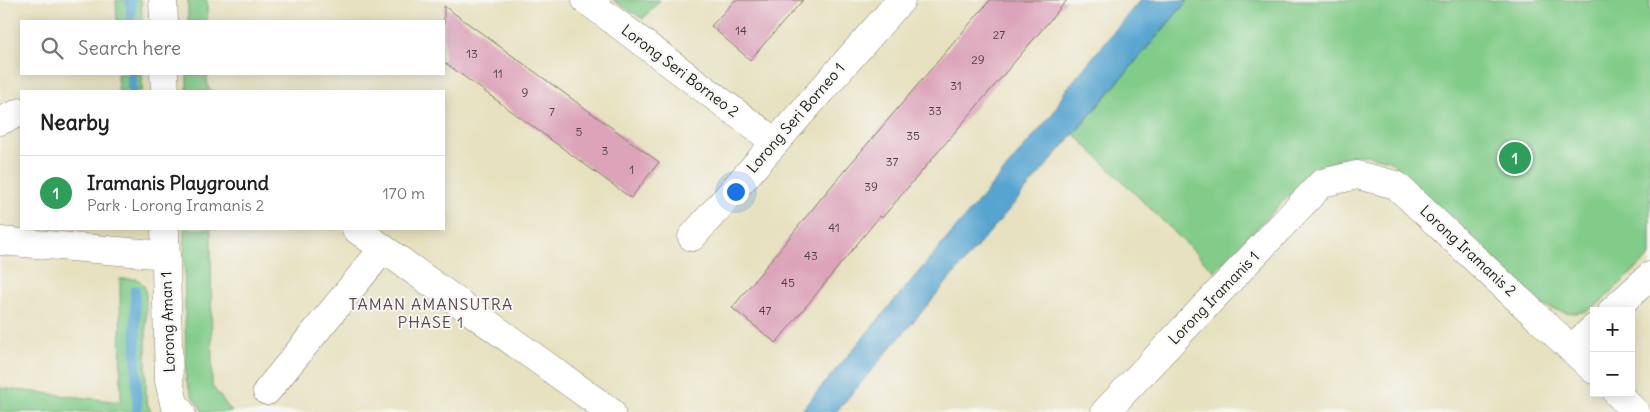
<!DOCTYPE html>
<html lang="en">
<head>
<meta charset="utf-8">
<style>
  body { margin:0; font-family:Delius,sans-serif; background:#f6f6f6; color:#202124 }
  .controls { position:absolute; right:15px; bottom:15px; display:grid; overflow:hidden; border-radius:0px; box-shadow:0 2px 12px #0003 }
  .controls button { width:45px; height:45px; display:grid; place-items:center; padding:0; border:0; border-bottom:1px solid #e0e0e0; background:#fff; color:#202124; font:25px sans-serif }
  .you { position:absolute; left:735px; top:191px; width:18px; height:18px; margin:-12px; border:4px solid #fff; border-radius:50%; background:#1a73e8; box-shadow:0 0 0 8px #1a73e833 }
  .badge { display:grid; place-items:center; width:32px; height:32px; border-radius:50%; background:#c8321e; color:#fff; font-size:16px; font-weight:700 }
  .pin { position:absolute; translate:-50% -50%; border:2px solid #fff; box-shadow:0 1px 5px #0006 }
  .list { margin:0; padding:0; list-style:none }
  h2 { display:flex; justify-content:space-between; align-items:center; height:65px; margin:0; padding:0 20px; font-size:21px }
  h2 small { font-size:16px; font-weight:400; color:#757577 }
  .list li { display:grid; grid-template-columns:32px 1fr auto; gap:15px; align-items:center; box-sizing:border-box; height:75px; padding:0 20px; border-top:1px solid #e0e0e0 }
  .list b { display:block; font-size:19px; white-space:nowrap }
  .list p { margin:0; font-size:16px; white-space:nowrap; color:#757577 }
  .list em { font-size:16px; font-style:normal; color:#757577 }
  .icon { flex:none; width:28px; height:28px; fill:none; stroke:currentColor; stroke-width:2; stroke-linecap:round; stroke-linejoin:round }
  .map { position:relative; flex:none; width:1650px; height:412px; overflow:hidden }
  .search { position:absolute; background:#fff; box-shadow:0 2px 12px #0003; left:20px; top:20px; width:425px; height:55px; display:flex; align-items:center; gap:12px; box-sizing:border-box; padding:0 18px; border-radius:0px; color:#757577; font-size:19px }
  .panel { position:absolute; background:#fff; box-shadow:0 2px 12px #0003; left:20px; top:90px; width:425px; height:140px; border-radius:0px }
  .map>svg:first-child { display:block }
  .green { fill:#82cc89; stroke:#4f7452 }
  .water { fill:#57a4d0; stroke:#3a6076 }
  .lines { fill:none; stroke-linecap:round; stroke-linejoin:round }
  .stream { stroke:#57a4d0; stroke-width:10 }
  .building { fill:#dca3b9 }
  .minor-casing { stroke:#827e6e; stroke-width:29 }
  .minor { stroke:#fff; stroke-width:28 }
  .labels { text-anchor:middle; stroke-width:4; stroke-linejoin:round; paint-order:stroke }
  .number-label { font-size:12px; fill:#4c3e43 }
  .street-label { font-size:15px; fill:#1c1c1c; stroke:#f6f6f2 }
  .neighbourhood-label { font-size:16px; letter-spacing:1px; fill:#5f4b53; stroke:#f6f6f2 }
</style>
</head>
<body>
<div class="map">
<svg width="1650" height="412" viewBox="0 0 1650 412">
  <rect width="100%" height="100%" fill="#f6f6f2"/>
  <filter id="ink" filterUnits="userSpaceOnUse"><feTurbulence type="fractalNoise" baseFrequency=".02" numOctaves="2"/><feDisplacementMap in="SourceGraphic" scale="10" xChannelSelector="R" yChannelSelector="G"/><feConvolveMatrix kernelMatrix="1 2 1 2 8 2 1 2 1" color-interpolation-filters="sRGB"/></filter>
  <filter id="wash" filterUnits="userSpaceOnUse"><feTurbulence type="fractalNoise" baseFrequency=".0096" numOctaves="4" result="noise"/><feDisplacementMap in="SourceGraphic" scale="20" xChannelSelector="R" yChannelSelector="G"/><feGaussianBlur stdDeviation="1.12" result="paint"/><feColorMatrix in="noise" values="0 0 0 0 0 0 0 0 0 0 0 0 0 0 0 0 0 1.4 0 .05"/><feComposite in="paint" operator="in"/></filter>
  <g filter="url(#wash)">
    <rect width="100%" height="100%" fill="#e7e1bf"/>
    <!-- green -->
    <path class="green" d="M116,0H141L142,21H117Z
      M188,0H207V21H188Z
      M613,0H660L643,19Z
      M1188,0H1650V256C1639,266 1627,277 1616,288C1589,314 1580,319 1544,306L1389,160L1368,155L1349,156L1312,171L1215,272L1074,134Z
      M117,74H142V91H118Z
      M187,74H207L208,88L212,91H187Z
      M184,229H211L212,386L232,412H203L191,394L186,380Z
      M120,279H138L144,286L146,294V400L151,412H0V388L121,402Z"/>
    <!-- water -->
    <path class="water" d="M1140,0H1188L836,412H800L1054,112L1065,91Z"/>
    <g class="lines">
      <!-- stream -->
      <path class="stream" d="M131,0V21
        M132,74V91
        M135,290L137,412"/>
    </g>
    <g id="blocks">
      <!-- building -->
      <path class="building" d="M735,0H803L750,60L711,26Z
        M990,0H1067L882,218L880,216L776,343L732,308L823,196Z
        M444,6L659,162L631,198L444,62Z"/>
    </g>
  </g>
  <g filter="url(#ink)">
    <use href="#blocks" fill-opacity="0" stroke="#827e6e" stroke-width="1"/>
    <g class="lines">
      <defs>
        <path id="minor" d="M163,0L164,21
          M586,0L775,142
          M164,74L165,91
          M0,121L21,112
          M165,229L169,381L174,403L181,412
          M356,229L611,412
          M692,237L901,0
          M0,241L166,255
          M1612,311L1650,276
          M1572,348L1594,328
          M267,391L383,249
          M1617,393L1635,412
          M1105,412L1322,183L1357,175L1396,185L1594,370"/>
      </defs>
      <!-- minor casing -->
      <use href="#minor" class="minor-casing"/>
      <!-- minor -->
      <use href="#minor" class="minor"/>
    </g>
  </g>
  <g class="labels">
    <!-- number labels -->
    <g class="number-label">
      <text x="741" y="35">14</text>
      <text x="999" y="39">27</text>
      <text x="472" y="58">13</text>
      <text x="978" y="64">29</text>
      <text x="498" y="78">11</text>
      <text x="956" y="90">31</text>
      <text x="525" y="97">9</text>
      <text x="935" y="115">33</text>
      <text x="552" y="116">7</text>
      <text x="579" y="136">5</text>
      <text x="913" y="140">35</text>
      <text x="605" y="155">3</text>
      <text x="892" y="166">37</text>
      <text x="632" y="174">1</text>
      <text x="871" y="191">39</text>
      <text x="834" y="232">41</text>
      <text x="811" y="260">43</text>
      <text x="788" y="287">45</text>
      <text x="765" y="315">47</text>
    </g>
    <!-- street labels -->
    <g class="street-label">
      <text transform="translate(680 71) rotate(37)" y="5">Lorong Seri Borneo 2</text>
      <text transform="translate(796 118) rotate(-49)" y="5">Lorong Seri Borneo 1</text>
      <text transform="translate(1468 251) rotate(43)" y="5">Lorong Iramanis 2</text>
      <text transform="translate(1214 298) rotate(-46)" y="5">Lorong Iramanis 1</text>
      <text transform="translate(168 322) rotate(-92)" y="5">Lorong Aman 1</text>
    </g>
    <!-- neighbourhood labels -->
    <g class="neighbourhood-label">
      <text x="431" y="310">TAMAN AMANSUTRA<tspan x="431" dy="18">PHASE 1</tspan></text>
    </g>
  </g>
</svg>
<div class="controls">
<button>+</button>
<button>−</button>
</div>
<div class="you"></div>
<div class="pin badge" style="left:1515px;top:158px;background:#2e9e5b">1</div>
<div class="search"><svg class="icon" aria-label="search" viewBox="0 0 24 24"><circle cx="10" cy="10" r="6"/><path d="M15 15l6 6"/></svg>Search here</div>
<section class="panel">
<h2>Nearby<small></small></h2>
<ul class="list">
<li><span class="badge" style="background:#2e9e5b">1</span><div><b>Iramanis Playground</b><p>Park · Lorong Iramanis 2</p></div><em>170 m</em></li>
</ul>
</section>
</div>
</body>
</html>
